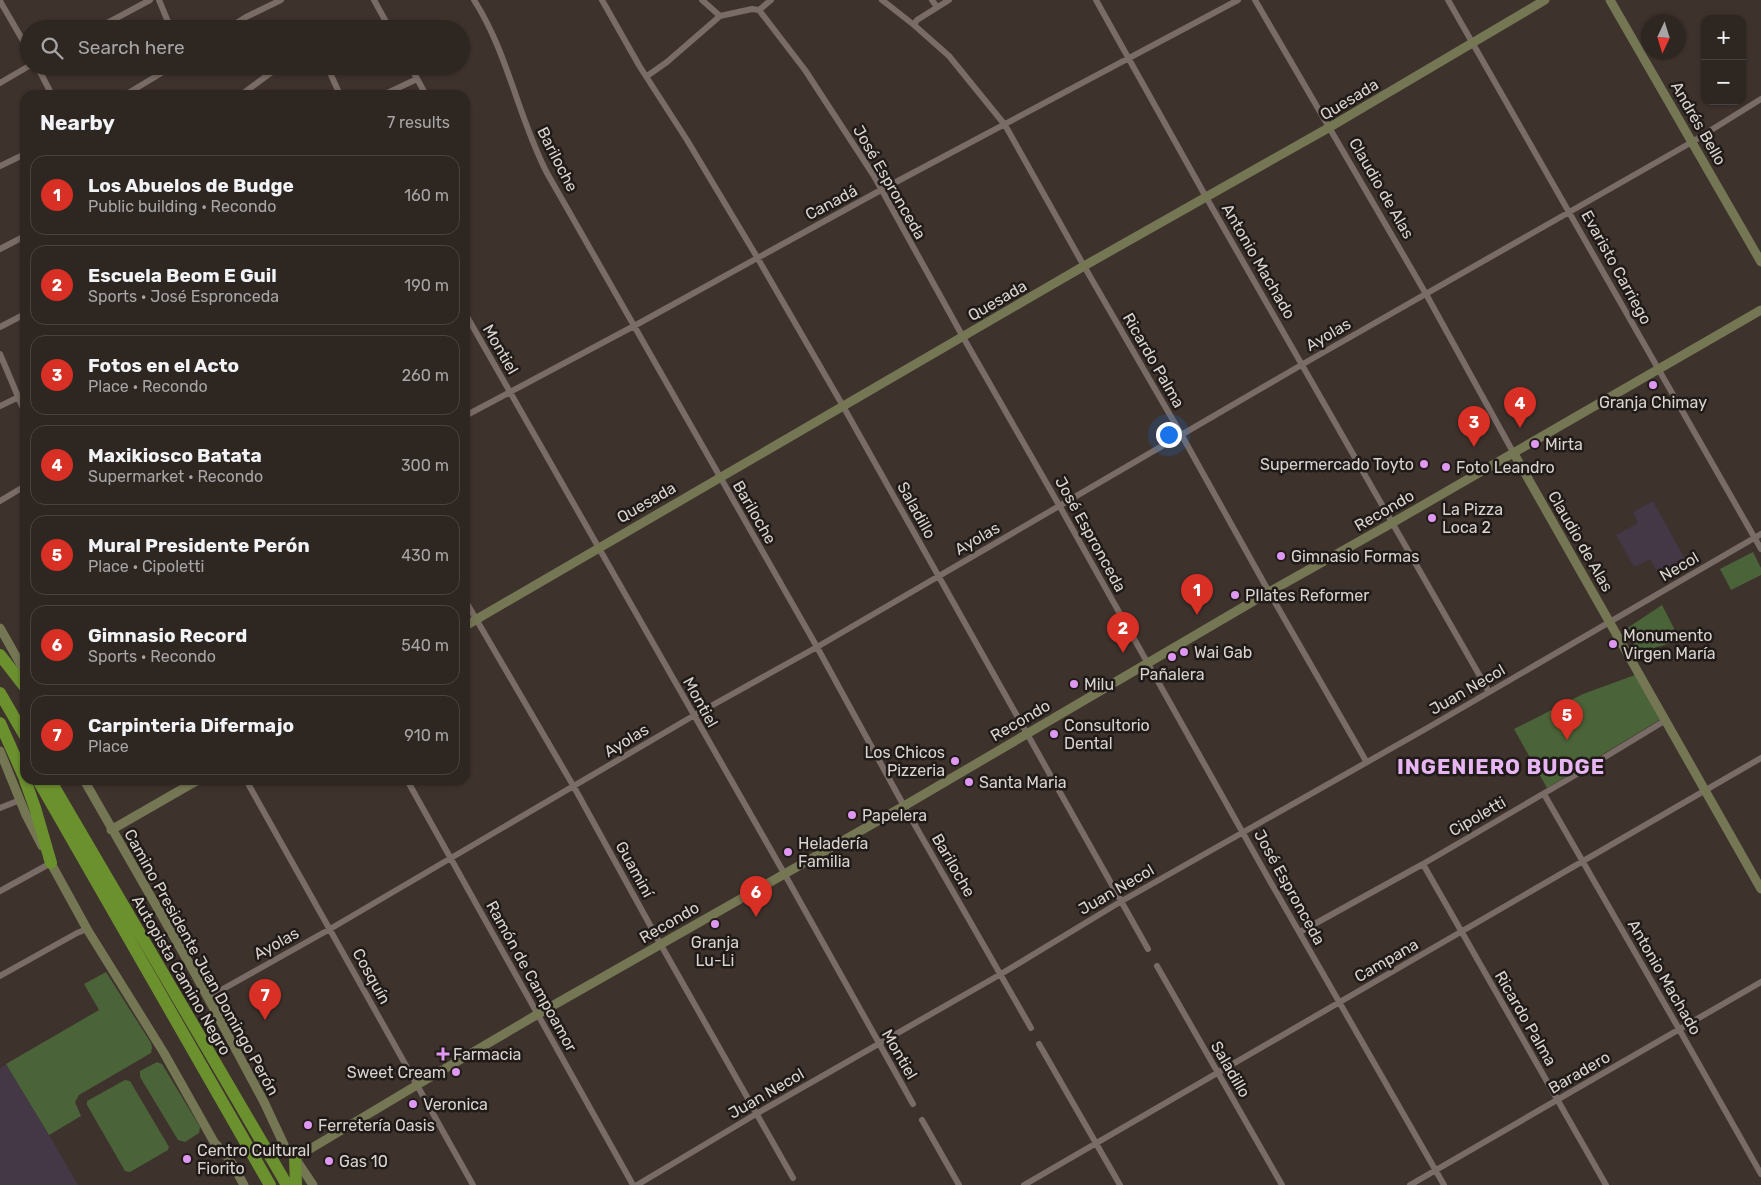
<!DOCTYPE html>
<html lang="en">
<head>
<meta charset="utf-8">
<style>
  body { margin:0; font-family:Rubik,sans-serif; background:#362e2a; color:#f1f3f6 }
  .controls { position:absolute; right:15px; top:15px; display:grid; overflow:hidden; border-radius:10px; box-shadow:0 1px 4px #0004 }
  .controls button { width:45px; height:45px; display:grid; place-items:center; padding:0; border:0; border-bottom:1px solid #49433f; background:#2e2621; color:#f1f3f6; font:25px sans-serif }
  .compass { position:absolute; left:1641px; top:15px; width:45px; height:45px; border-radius:50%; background:#2e2621; box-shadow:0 1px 4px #0004; rotate:184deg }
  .you { position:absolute; left:1168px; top:434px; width:18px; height:18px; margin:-12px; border:4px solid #fff; border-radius:50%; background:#1a73e8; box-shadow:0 0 0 8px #1a73e833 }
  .badge { display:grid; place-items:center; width:32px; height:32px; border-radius:50%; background:#d93025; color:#fff; font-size:16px; font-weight:700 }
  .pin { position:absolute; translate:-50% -41px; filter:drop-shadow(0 1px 2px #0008) }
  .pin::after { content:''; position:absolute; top:26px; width:18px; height:15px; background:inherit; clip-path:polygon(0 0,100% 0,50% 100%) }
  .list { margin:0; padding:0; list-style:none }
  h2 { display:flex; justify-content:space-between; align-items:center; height:65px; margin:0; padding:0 20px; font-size:21px }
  h2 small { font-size:16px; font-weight:400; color:#a7a5a5 }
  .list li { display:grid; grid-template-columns:32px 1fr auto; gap:15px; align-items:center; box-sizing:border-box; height:80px; margin:0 10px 10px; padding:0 10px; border:1px solid #49433f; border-radius:15px }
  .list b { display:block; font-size:19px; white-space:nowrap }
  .list p { margin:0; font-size:16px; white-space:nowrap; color:#a7a5a5 }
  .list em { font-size:16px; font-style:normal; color:#a7a5a5 }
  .icon { flex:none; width:28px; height:28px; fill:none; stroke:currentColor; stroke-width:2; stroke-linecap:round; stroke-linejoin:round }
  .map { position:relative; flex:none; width:1761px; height:1185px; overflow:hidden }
  .search { position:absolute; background:#2e2621; box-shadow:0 1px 4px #0004; left:20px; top:20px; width:450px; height:55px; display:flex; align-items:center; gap:12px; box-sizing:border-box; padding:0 18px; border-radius:28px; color:#a7a5a5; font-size:19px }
  .panel { position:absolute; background:#2e2621; box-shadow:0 1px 4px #0004; left:20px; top:90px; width:450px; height:695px; border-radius:15px }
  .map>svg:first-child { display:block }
  .industrial { fill:#443746 }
  .green { fill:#4b6338 }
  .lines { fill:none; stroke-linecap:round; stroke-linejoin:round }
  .street { stroke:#796b65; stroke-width:6 }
  .secondary { stroke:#757654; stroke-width:9 }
  .highway { stroke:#6b902e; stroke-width:12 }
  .poi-dot { fill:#df98f1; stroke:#201b18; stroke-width:2 }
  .labels { text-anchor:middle; stroke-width:5; stroke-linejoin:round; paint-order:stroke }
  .street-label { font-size:16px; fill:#d9d2ce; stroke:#201b18 }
  .poi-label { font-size:16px; fill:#d9d2ce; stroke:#201b18; text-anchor:start }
  .district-label { font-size:21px; font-weight:bold; letter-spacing:1px; fill:#e7b5f4; stroke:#201b18 }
</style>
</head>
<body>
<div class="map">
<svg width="1761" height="1185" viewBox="0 0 1761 1185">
  <rect width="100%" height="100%" fill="#3e322c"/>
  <!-- industrial -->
  <path class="industrial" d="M1653,501L1690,568L1663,583L1650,559L1634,567L1616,535L1638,523L1633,512Z
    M6,1064L49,1135L78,1185H0V1068Z"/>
  <!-- green -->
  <path class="green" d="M1753,552L1761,568V575L1731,590L1720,569Z
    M1662,605L1680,640L1638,653L1626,629Z
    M1635,675L1661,719L1547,788L1514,729L1583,694Z
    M106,972L151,1043L152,1048L151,1053L79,1095L75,1102L81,1116L49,1135L6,1064L99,1010L84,984Z
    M157,1062L162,1064L200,1127L199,1133L185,1142L178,1140L140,1077V1071Z
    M125,1080L130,1081L169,1147L168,1150L130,1172L125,1171L87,1105V1101Z"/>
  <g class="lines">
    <!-- street -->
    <path class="street" d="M159,0L171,29
      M374,0L390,29
      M474,0C508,53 518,117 547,173L817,647L904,806L1031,1028
      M602,0L640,67L687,140L757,257L843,406L1148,949
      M702,0L720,16
      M882,0L914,25L949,56L1005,125L1084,266L1181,434L1269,592L1366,761
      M932,0L937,7
      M1096,0L1206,197L1489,692
      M1255,0L1426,294L1513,452
      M1448,0L1761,549
      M0,1L29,51
      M759,10L805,70L874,176L963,337L1059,505L1271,883L1444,1185
      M914,25L917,20L949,0
      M96,29L150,0
      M227,29L246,17L281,0
      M37,66L52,95
      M327,66L340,95
      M410,66L426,95
      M647,76L667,62L720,16L752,9L759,10L771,0
      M0,83L29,66
      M125,95L173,66
      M241,95L280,66
      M383,95L417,79
      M0,166L25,154
      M0,249L25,236
      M465,313L784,873L913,1104
      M0,327L25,314
      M0,354L25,413
      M0,406L25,394
      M465,416L634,326L881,190L1238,0
      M0,501L25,486
      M465,600L574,787L661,945L793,1178
      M18,659L25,655
      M246,780L473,1185
      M407,780L633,1185
      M1544,794L1679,1029L1761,1174
      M0,808L20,800
      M1423,864L1606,1185
      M0,891L51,863
      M1300,932L1423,864L1572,777L1666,720
      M1157,966L1282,1185
      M0,976L77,933L87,929
      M207,998L330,929L693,716L817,647L1303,364L1692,142L1761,99
      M1039,1044L1120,1185
      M922,1120L959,1185
      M637,1185L756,1114L1001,974L1120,902L1429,727L1761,534
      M1024,1185L1761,758
      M1410,1185L1761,982"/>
    <!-- secondary -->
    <path class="secondary" d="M1610,0L1761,262
      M1513,452L1761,889
      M465,626L1084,266L1330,127L1545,0
      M0,628L25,672
      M0,751L26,815L42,846
      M84,780L193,970L264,1102L286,1149L295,1158L313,1185
      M111,830L198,780
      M48,858L87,929L164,1053L214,1142L230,1160L244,1185
      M295,1158L417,1085L538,1014L904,806L1269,592L1392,523L1761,310"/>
    <!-- highway -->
    <path class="highway" d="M0,655L25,687
      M0,693L25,736
      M0,723L25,779
      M25,780L35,808L51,863
      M38,780L270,1185
      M50,780L287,1185
      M295,1158L296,1185"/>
  </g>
  <!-- markers -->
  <g class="poi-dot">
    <circle cx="1653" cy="385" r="5"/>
    <circle cx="1535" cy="444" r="5"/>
    <circle cx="1424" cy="464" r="5"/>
    <circle cx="1446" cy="467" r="5"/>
    <circle cx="1432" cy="518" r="5"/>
    <circle cx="1281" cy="556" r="5"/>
    <circle cx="1235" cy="595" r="5"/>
    <circle cx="1613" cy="644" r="5"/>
    <circle cx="1184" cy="652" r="5"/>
    <circle cx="1172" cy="657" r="5"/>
    <circle cx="1074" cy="684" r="5"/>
    <circle cx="1054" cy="734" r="5"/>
    <circle cx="955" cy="761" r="5"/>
    <circle cx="969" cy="782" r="5"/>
    <circle cx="852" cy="815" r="5"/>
    <circle cx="788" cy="852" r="5"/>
    <circle cx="715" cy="924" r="5"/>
    <path d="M440.5 1046.5h5v5h5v5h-5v5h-5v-5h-5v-5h5z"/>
    <circle cx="456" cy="1072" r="5"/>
    <circle cx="413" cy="1104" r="5"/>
    <circle cx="308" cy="1125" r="5"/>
    <circle cx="187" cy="1159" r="5"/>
    <circle cx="329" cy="1161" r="5"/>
  </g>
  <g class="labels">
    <!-- street labels -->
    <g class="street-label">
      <text transform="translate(1349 99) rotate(-31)" y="6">Quesada</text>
      <text transform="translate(1699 123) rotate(60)" y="6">Andrés Bello</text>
      <text transform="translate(558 159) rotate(63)" y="6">Bariloche</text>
      <text transform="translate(890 182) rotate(60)" y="6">José Espronceda</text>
      <text transform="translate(1382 188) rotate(60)" y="6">Claudio de Alas</text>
      <text transform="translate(831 202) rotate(-28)" y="6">Canadá</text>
      <text transform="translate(1259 261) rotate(60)" y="6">Antonio Machado</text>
      <text transform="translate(1617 267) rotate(61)" y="6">Evaristo Carriego</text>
      <text transform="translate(997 300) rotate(-30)" y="6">Quesada</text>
      <text transform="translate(1328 334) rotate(-30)" y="6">Ayolas</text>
      <text transform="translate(501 349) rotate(60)" y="6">Montiel</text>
      <text transform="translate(1154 360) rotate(60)" y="6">Ricardo Palma</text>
      <text transform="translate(646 502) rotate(-30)" y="6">Quesada</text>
      <text transform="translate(917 510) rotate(61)" y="6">Saladillo</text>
      <text transform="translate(1384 510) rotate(-30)" y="6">Recondo</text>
      <text transform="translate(755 512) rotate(60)" y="6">Bariloche</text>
      <text transform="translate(1091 534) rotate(61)" y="6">José Espronceda</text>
      <text transform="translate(977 538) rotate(-30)" y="6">Ayolas</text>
      <text transform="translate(1581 541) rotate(60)" y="6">Claudio de Alas</text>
      <text transform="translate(1679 566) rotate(-30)" y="6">Necol</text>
      <text transform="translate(1467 689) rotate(-30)" y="6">Juan Necol</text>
      <text transform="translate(701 702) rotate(61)" y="6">Montiel</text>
      <text transform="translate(1020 720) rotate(-30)" y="6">Recondo</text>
      <text transform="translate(626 740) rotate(-31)" y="6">Ayolas</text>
      <text transform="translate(1477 816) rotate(-30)" y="6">Cipoletti</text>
      <text transform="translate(954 865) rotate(60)" y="6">Bariloche</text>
      <text transform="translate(635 869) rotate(61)" y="6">Guaminí</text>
      <text transform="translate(1290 887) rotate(61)" y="6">José Espronceda</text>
      <text transform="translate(1116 889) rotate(-30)" y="6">Juan Necol</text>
      <text transform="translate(669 922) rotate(-30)" y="6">Recondo</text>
      <text transform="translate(276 943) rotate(-29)" y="6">Ayolas</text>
      <text transform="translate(1386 960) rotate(-30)" y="6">Campana</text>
      <text transform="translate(202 962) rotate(61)" y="6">Camino Presidente Juan Domingo Perón</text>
      <text transform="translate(182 975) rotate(60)" y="6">Autopista Camino Negro</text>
      <text transform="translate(372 976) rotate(61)" y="6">Cosquín</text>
      <text transform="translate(532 976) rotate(61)" y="6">Ramón de Campoamor</text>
      <text transform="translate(1665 977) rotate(60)" y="6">Antonio Machado</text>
      <text transform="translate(1526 1018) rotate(60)" y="6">Ricardo Palma</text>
      <text transform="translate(900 1054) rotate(60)" y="6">Montiel</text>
      <text transform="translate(1231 1069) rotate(60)" y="6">Saladillo</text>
      <text transform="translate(1579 1072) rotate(-30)" y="6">Baradero</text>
      <text transform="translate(766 1093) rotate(-30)" y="6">Juan Necol</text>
    </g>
    <!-- poi labels -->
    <g class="poi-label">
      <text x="1653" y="408" text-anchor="middle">Granja Chimay</text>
      <text x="1545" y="450">Mirta</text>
      <text x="1414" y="470" text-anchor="end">Supermercado Toyto</text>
      <text x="1456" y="473">Foto Leandro</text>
      <text x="1442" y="515">La Pizza<tspan x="1442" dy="18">Loca 2</tspan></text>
      <text x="1291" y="562">Gimnasio Formas</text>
      <text x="1245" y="601">PIlates Reformer</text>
      <text x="1623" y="641">Monumento<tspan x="1623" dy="18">Virgen María</tspan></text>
      <text x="1194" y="658">Wai Gab</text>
      <text x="1172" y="680" text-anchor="middle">Pañalera</text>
      <text x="1084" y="690">Milu</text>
      <text x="1064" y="731">Consultorio<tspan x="1064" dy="18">Dental</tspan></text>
      <text x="945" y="758" text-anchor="end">Los Chicos<tspan x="945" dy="18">Pizzeria</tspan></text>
      <text x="979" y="788">Santa Maria</text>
      <text x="862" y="821">Papelera</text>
      <text x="798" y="849">Heladería<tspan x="798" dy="18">Familia</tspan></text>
      <text x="715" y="948" text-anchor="middle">Granja<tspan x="715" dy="18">Lu-Li</tspan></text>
      <text x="453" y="1060">Farmacia</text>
      <text x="446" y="1078" text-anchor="end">Sweet Cream</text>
      <text x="423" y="1110">Veronica</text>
      <text x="318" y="1131">Ferretería Oasis</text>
      <text x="197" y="1156">Centro Cultural<tspan x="197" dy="18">Fiorito</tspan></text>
      <text x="339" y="1167">Gas 10</text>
    </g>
    <!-- district labels -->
    <g class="district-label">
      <text x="1501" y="774">INGENIERO BUDGE</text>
    </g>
  </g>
</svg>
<div class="controls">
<button>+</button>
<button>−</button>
</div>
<svg class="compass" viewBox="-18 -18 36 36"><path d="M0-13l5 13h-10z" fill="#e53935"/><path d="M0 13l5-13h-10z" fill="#a7a5a5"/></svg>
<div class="you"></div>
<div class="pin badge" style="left:1197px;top:615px">1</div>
<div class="pin badge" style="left:1123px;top:653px">2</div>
<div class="pin badge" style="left:1474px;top:447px">3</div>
<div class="pin badge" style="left:1520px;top:428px">4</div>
<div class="pin badge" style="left:1567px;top:740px">5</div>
<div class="pin badge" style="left:756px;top:917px">6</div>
<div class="pin badge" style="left:265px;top:1020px">7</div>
<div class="search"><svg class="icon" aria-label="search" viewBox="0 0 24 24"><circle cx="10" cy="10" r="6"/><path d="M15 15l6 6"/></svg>Search here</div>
<section class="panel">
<h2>Nearby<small>7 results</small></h2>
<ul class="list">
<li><span class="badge">1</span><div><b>Los Abuelos de Budge</b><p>Public building · Recondo</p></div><em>160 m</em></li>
<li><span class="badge">2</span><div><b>Escuela Beom E Guil</b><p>Sports · José Espronceda</p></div><em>190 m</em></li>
<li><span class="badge">3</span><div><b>Fotos en el Acto</b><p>Place · Recondo</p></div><em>260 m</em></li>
<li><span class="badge">4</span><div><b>Maxikiosco Batata</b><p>Supermarket · Recondo</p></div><em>300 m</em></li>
<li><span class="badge">5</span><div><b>Mural Presidente Perón</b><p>Place · Cipoletti</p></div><em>430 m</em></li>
<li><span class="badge">6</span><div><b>Gimnasio Record</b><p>Sports · Recondo</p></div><em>540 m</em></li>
<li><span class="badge">7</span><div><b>Carpinteria Difermajo</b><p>Place</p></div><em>910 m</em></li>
</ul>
</section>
</div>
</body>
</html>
